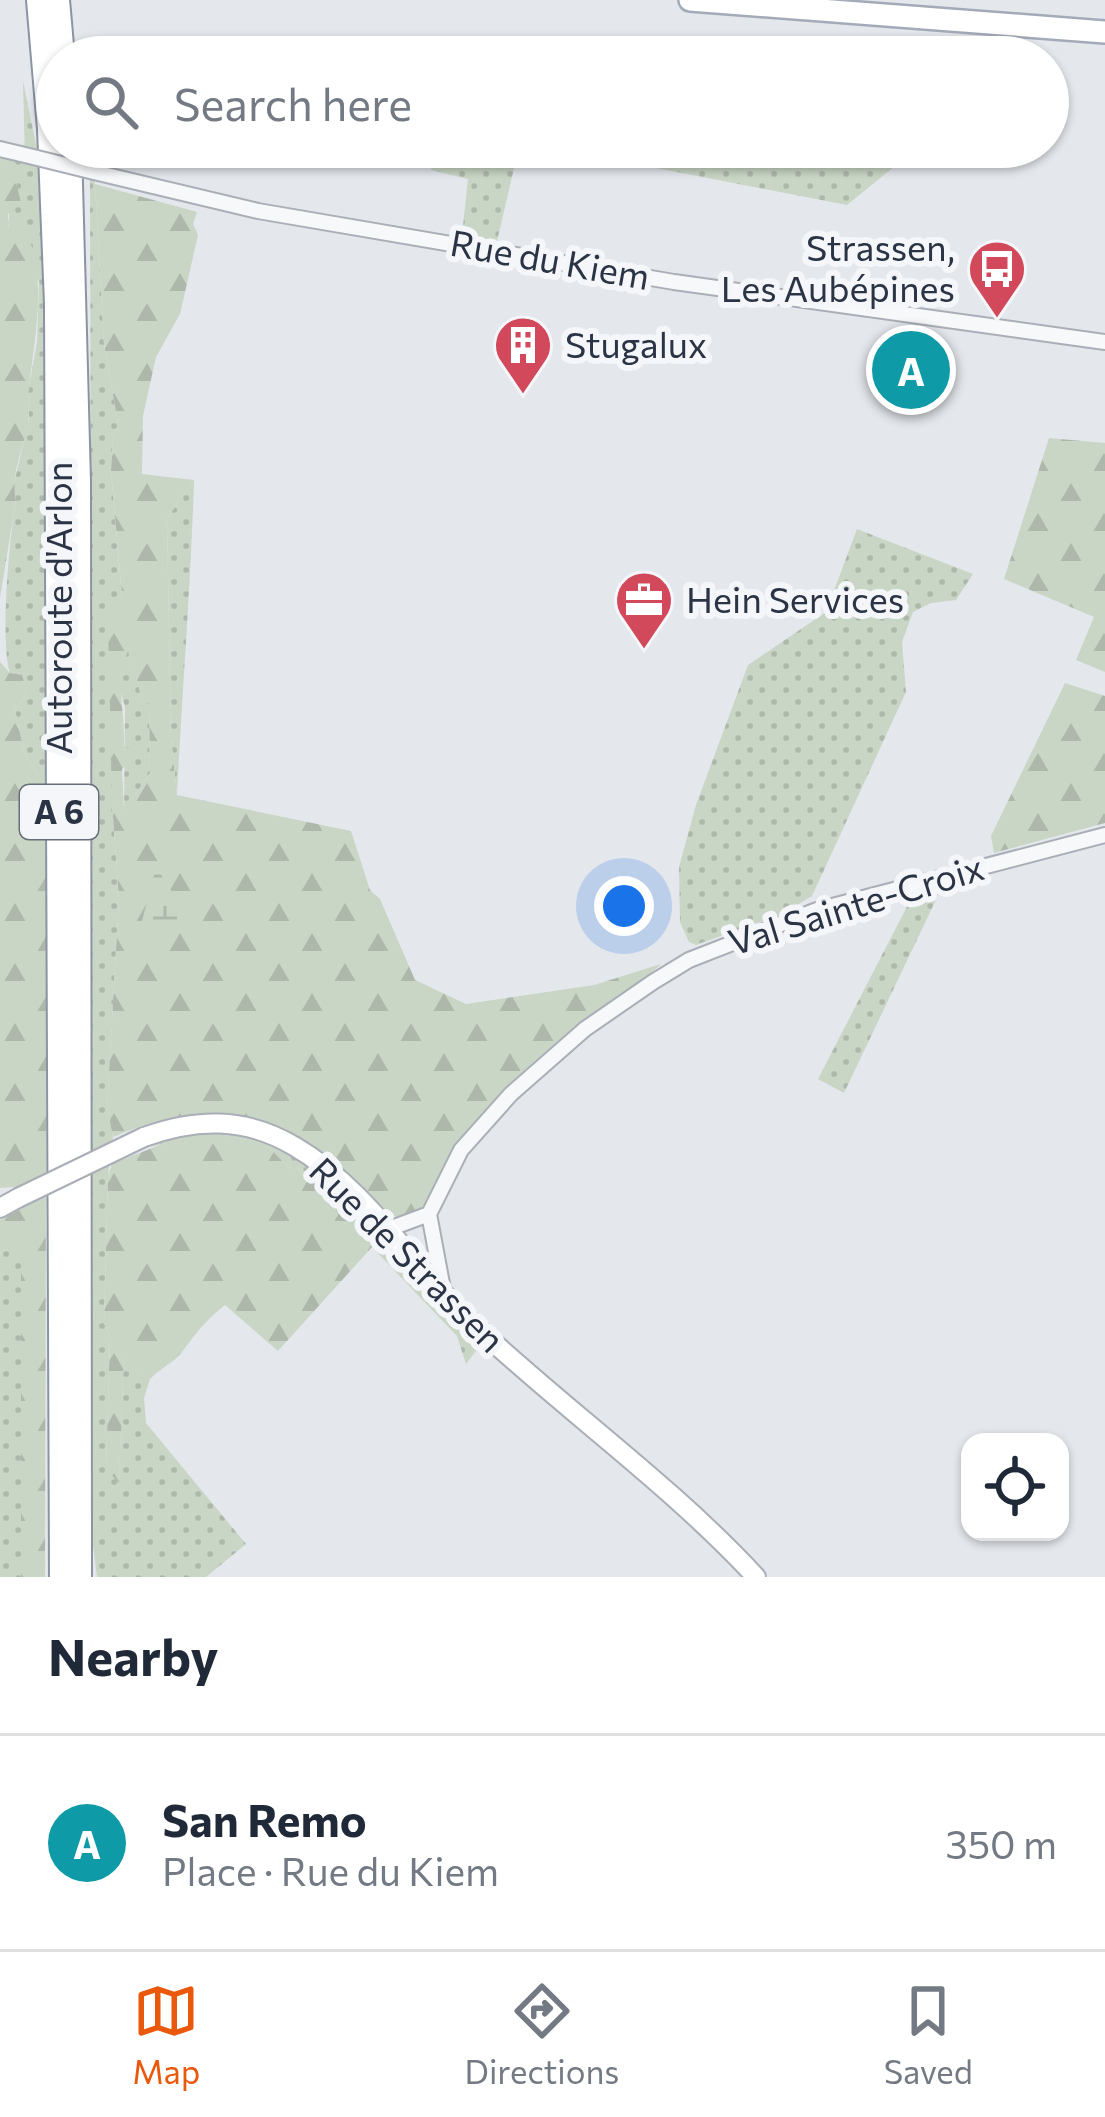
<!DOCTYPE html>
<html lang="en">
<head>
<meta charset="utf-8">
<style>
  body { margin:0; font-family:Commissioner,sans-serif; background:#f6f6f7; color:#1f2937 }
  .controls { position:absolute; right:36px; bottom:36px; display:grid; overflow:hidden; border-radius:24px; box-shadow:0 3px 9px #0004 }
  .controls button { width:108px; height:108px; display:grid; place-items:center; padding:0; border:0; border-bottom:3px solid #e0e1e3; background:#fff; color:#1f2937; font:60px sans-serif }
  .you { position:absolute; left:624px; top:906px; width:42px; height:42px; margin:-30px; border:9px solid #fff; border-radius:50%; background:#1a73e8; box-shadow:0 0 0 18px #1a73e833 }
  .badge { display:grid; place-items:center; width:78px; height:78px; border-radius:50%; background:#ea580c; color:#fff; font-size:39px; font-weight:700 }
  .pin { position:absolute; translate:-50% -50%; border:6px solid #fff; box-shadow:0 3px 12px #0006 }
  .list { margin:0; padding:0; list-style:none }
  h2 { display:flex; justify-content:space-between; align-items:center; height:156px; margin:0; padding:0 48px; font-size:51px }
  h2 small { font-size:39px; font-weight:400; color:#747a83 }
  .list li { display:grid; grid-template-columns:78px 1fr auto; gap:36px; align-items:center; box-sizing:border-box; height:216px; padding:0 48px; border-top:3px solid #e0e1e3 }
  .list b { display:block; font-size:45px; white-space:nowrap }
  .list p { margin:0; font-size:39px; white-space:nowrap; color:#747a83 }
  .list em { font-size:39px; font-style:normal; color:#747a83 }
  .icon { flex:none; width:66px; height:66px; fill:none; stroke:currentColor; stroke-width:2; stroke-linecap:round; stroke-linejoin:round }
  .map { position:relative; flex:none; width:1105px; height:1577px; overflow:hidden }
  .search { position:absolute; background:#fff; box-shadow:0 3px 9px #0004; left:36px; right:36px; top:36px; height:132px; display:flex; align-items:center; gap:30px; box-sizing:border-box; padding:0 42px; border-radius:66px; color:#747a83; font-size:45px }
  .sheet { height:372px; background:#fff }
  nav { display:flex; justify-content:space-around; align-items:center; box-sizing:border-box; height:168px; border-top:3px solid #e0e1e3; background:#fff; font-size:33px; color:#747a83 }
  nav a { display:grid; justify-items:center; gap:6px }
  nav .on { color:#ea580c }
  .map>svg:first-child { display:block }
  .grass { fill:url(#grass-dots) }
  .forest { fill:url(#forest-firs); fill-rule:evenodd }
  .wetland { fill:url(#wetland-marsh) }
  .lines { fill:none; stroke-linecap:round; stroke-linejoin:round }
  .minor-casing { stroke:#a9aeb7; stroke-width:18 }
  .secondary-casing { stroke:#a9aeb7; stroke-width:22 }
  .primary-casing { stroke:#a3abb8; stroke-width:26 }
  .motorway-casing { stroke:#8b94a3; stroke-width:28 }
  .minor { stroke:#f7f8fa; stroke-width:14 }
  .secondary { stroke:#fff; stroke-width:18 }
  .primary { stroke:#fff; stroke-width:21 }
  .motorway { stroke:#fff; stroke-width:24 }
  .minor-bridge-casing { stroke:#a9aeb7; stroke-width:18; stroke-linecap:butt }
  .secondary-bridge-casing { stroke:#a9aeb7; stroke-width:22; stroke-linecap:butt }
  .minor-bridge { stroke:#f7f8fa; stroke-width:14 }
  .secondary-bridge { stroke:#fff; stroke-width:18 }
  .labels { text-anchor:middle; stroke-width:12; stroke-linejoin:round; paint-order:stroke }
  .shield { fill:#f4f6f9; stroke:#676e7b; stroke-width:3 }
  .shield-label { font-size:33px; font-weight:bold; fill:#2b3445 }
  .poi-label { font-size:36px; fill:#2b3445; stroke:#f4f6f9; text-anchor:start }
  .street-label { font-size:36px; fill:#2b3445; stroke:#f4f6f9 }
</style>
</head>
<body>
<div class="map">
<svg width="1105" height="1577" viewBox="0 0 1105 1577">
  <defs>
    <pattern id="grass-dots" width="8" height="8" patternUnits="userSpaceOnUse" patternTransform="scale(3)"><rect width="8" height="8" fill="#c9d6c5"/><path d="M2 2h.1M6 6h.1" fill="none" stroke="#adb8ab" stroke-width="1.8" stroke-linecap="round"/></pattern>
    <pattern id="forest-firs" width="22" height="20" patternUnits="userSpaceOnUse" patternTransform="scale(3)"><rect width="22" height="20" fill="#c9d6c5"/><path d="M5 1l3.5 6h-7zM16 11l3.5 6h-7z" fill="#adb8ab"/></pattern>
    <pattern id="wetland-marsh" width="20" height="14" patternUnits="userSpaceOnUse" patternTransform="scale(3)"><rect width="20" height="14" fill="#c9d6c5"/><path d="M1 5h8M5 5V1M11 12h8M15 12V8" fill="none" stroke="#adb8ab"/></pattern>
  </defs>
  <rect width="100%" height="100%" fill="#e4e7ec"/>
  <!-- grass -->
  <path class="grass" d="M23,81L37,149L45,306L47,790L24,752L15,710L27,692L22,676L10,673C0,641 9,541 16,500L13,487L29,420L28,392L37,342L39,282L8,231L12,166L0,160V157L25,163Z
    M432,147H519L497,241L462,235L468,179L431,170L436,149Z
    M654,147H751L895,166L847,205L646,166Z
    M90,165L95,184L104,344L118,424L113,440L111,470L122,597L112,804L119,899L107,1106L113,1137L108,1176L104,1323L110,1337L106,1469L119,1481L124,1349L130,1367L150,1379L144,1398L146,1423L246,1544L206,1577H97L93,1545Z
    M194,480C191,585 182,690 177,795L171,738L167,518Z
    M857,529L973,574L956,600L931,603L913,612L902,642L906,692L812,896L784,913L696,945L689,942L680,922L679,867L696,805L748,665L826,612Z
    M128,649L142,698L149,703L150,773L132,799L133,817L124,812L125,708L118,680Z
    M943,885L844,1093L818,1079L914,893Z
    M219,1130C237,1134 258,1136 274,1143C341,1174 427,1283 479,1338L481,1344L466,1364L457,1336L372,1247L375,1236L316,1174L288,1167L266,1144L210,1132L145,1148L178,1133Z
    M7,1250L21,1261V1577H0V1253Z"/>
  <!-- forest -->
  <path class="forest" d="M0,160L12,165L21,203L8,214V230L25,228C48,279 35,334 29,387C27,400 30,413 28,425C23,450 10,475 16,500L0,598Z
    M95,184L197,212L193,224L198,235L180,314L156,357L143,416L142,474L194,480L167,518L171,738L177,795L351,831L370,890L380,899L415,980L466,1004L594,985L661,964C634,990 602,1007 573,1030C527,1065 486,1108 451,1154C437,1173 431,1213 404,1217C381,1221 346,1171 327,1157C258,1103 190,1104 113,1137L107,1106L119,899L112,804L108,622L122,596L111,470L113,440L118,424L104,344ZM128,651L142,698L149,704L150,773L132,799V816L124,811L122,769L130,761L129,749L124,746C125,709 115,685 128,651Z
    M1049,438L1105,443V672L1076,660L1094,617L1004,579Z
    M0,662L10,673L22,675L27,692L15,710L24,752L47,790L45,1577H21V1262L7,1250L0,1253V1220L19,1210L14,1187L0,1188Z
    M1065,683L1105,696V823L994,853L991,836Z
    M210,1132L266,1144L288,1167L316,1174L375,1236L372,1247L278,1351L225,1305C206,1320 196,1333 182,1352C174,1363 160,1368 150,1379L129,1367L124,1354L119,1483L106,1469L110,1337L104,1323L108,1176L112,1164L177,1138Z"/>
  <!-- wetland -->
  <path class="wetland" d="M160,873L184,911L181,930L167,942L155,943L141,925L154,875Z"/>
  <g class="lines">
    <defs>
      <path id="minor" d="M0,149L21,154
        M94,172L258,211L674,282L1105,342
        M386,1230L429,1214
        M443,1289L429,1214L461,1150L511,1094L585,1029L653,982L689,960L817,910L1105,835"/>
      <path id="secondary" d="M144,1137C196,1118 245,1117 294,1146C365,1187 411,1264 469,1320C562,1408 669,1483 756,1577
        M0,1208L18,1198"/>
      <path id="primary" d="M690,0L1105,32"/>
      <path id="motorway" d="M39,0L50,129L57,304L62,1577
        M57,0L62,57
        M69,147L78,481L79,1577"/>
    </defs>
    <!-- minor casing -->
    <use href="#minor" class="minor-casing"/>
    <!-- secondary casing -->
    <use href="#secondary" class="secondary-casing"/>
    <!-- primary casing -->
    <use href="#primary" class="primary-casing"/>
    <!-- motorway casing -->
    <use href="#motorway" class="motorway-casing"/>
    <!-- minor -->
    <use href="#minor" class="minor"/>
    <!-- secondary -->
    <use href="#secondary" class="secondary"/>
    <!-- primary -->
    <use href="#primary" class="primary"/>
    <!-- motorway -->
    <use href="#motorway" class="motorway"/>
    <defs>
      <path id="minor-bridge" d="M21,154L94,172"/>
      <path id="secondary-bridge" d="M18,1198L144,1137"/>
    </defs>
    <!-- minor-bridge casing -->
    <use href="#minor-bridge" class="minor-bridge-casing"/>
    <!-- secondary-bridge casing -->
    <use href="#secondary-bridge" class="secondary-bridge-casing"/>
    <!-- minor-bridge -->
    <use href="#minor-bridge" class="minor-bridge"/>
    <!-- secondary-bridge -->
    <use href="#secondary-bridge" class="secondary-bridge"/>
  </g>
  <!-- icons -->
  <defs>
    <symbol id="bus-pin" viewBox="-11 -11 22 30"><path d="M0 17L-7.5 6A9.5 9.5 0 1 1 7.5 6Z" fill="#d1495b" stroke="#f4f6f9"/><path d="M-5-6H5V4H4V6H2V4H-2V6H-4V4H-5ZM-3.5-4V0h7V-4ZM-3.5 1.2v1.5H-2V1.2ZM2 1.2v1.5H3.5V1.2Z" fill="#fff"/></symbol>
    <symbol id="building-pin" viewBox="-11 -11 22 30"><path d="M0 17L-7.5 6A9.5 9.5 0 1 1 7.5 6Z" fill="#d1495b" stroke="#f4f6f9"/><path d="M-4-6H4V6H1V3H-1V6H-4ZM-2.5-4.3h1.7v1.8h-1.7ZM.8-4.3h1.7v1.8H.8ZM-2.5-1h1.7V.8h-1.7ZM.8-1h1.7V.8H.8Z" fill="#fff"/></symbol>
    <symbol id="office-pin" viewBox="-11 -11 22 30"><path d="M0 17L-7.5 6A9.5 9.5 0 1 1 7.5 6Z" fill="#d1495b" stroke="#f4f6f9"/><path d="M-6-3h4V-5.5h4V-3h4V5H-6ZM-1-4.5V-3h2v-1.5ZM-6 0V1H6V0Z" fill="#fff"/></symbol>
  </defs>
  <g fill-rule="evenodd">
    <use href="#bus-pin" x="964" y="236" width="66" height="90"/>
    <use href="#building-pin" x="490" y="312" width="66" height="90"/>
    <use href="#office-pin" x="611" y="567" width="66" height="90"/>
  </g>
  <g class="labels">
    <!-- shield labels -->
    <rect class="shield" x="20" y="785" width="78" height="54" rx="9"/>
    <g class="shield-label">
      <text x="59" y="824">A 6</text>
    </g>
    <!-- poi labels -->
    <g class="poi-label">
      <text x="955" y="261" text-anchor="end">Strassen,<tspan x="955" dy="41">Les Aubépines</tspan></text>
      <text x="565" y="358">Stugalux</text>
      <text x="686" y="613">Hein Services</text>
    </g>
    <!-- street labels -->
    <g class="street-label">
      <text transform="translate(550 260) rotate(10)" y="13">Rue du Kiem</text>
      <text transform="translate(59 608) rotate(-90)" y="13">Autoroute d'Arlon</text>
      <text transform="translate(856 905) rotate(-17)" y="13">Val Sainte-Croix</text>
      <text transform="translate(407 1255) rotate(45)" y="13">Rue de Strassen</text>
    </g>
  </g>
</svg>
<div class="controls">
<button><svg class="icon" aria-label="locate" viewBox="0 0 24 24"><circle cx="12" cy="12" r="6"/><path d="M12 2v4M12 18v4M2 12h4M18 12h4"/></svg></button>
</div>
<div class="you"></div>
<div class="pin badge" style="left:911px;top:370px;background:#0f9aa8">A</div>
<div class="search"><svg class="icon" aria-label="search" viewBox="0 0 24 24"><circle cx="10" cy="10" r="6"/><path d="M15 15l6 6"/></svg>Search here</div>
</div>
<section class="sheet">
<h2>Nearby<small></small></h2>
<ul class="list">
<li><span class="badge" style="background:#0f9aa8">A</span><div><b>San Remo</b><p>Place · Rue du Kiem</p></div><em>350 m</em></li>
</ul>
</section>
<nav>
<a class="on"><svg class="icon" aria-label="map" viewBox="0 0 24 24"><path d="M3 6l6-2 6 2 6-2v14l-6 2-6-2-6 2zM9 4v14M15 6v14"/></svg>Map</a>
<a><svg class="icon" aria-label="directions" viewBox="0 0 24 24"><path d="M12 3l9 9-9 9-9-9zM9 14v-3h6M13 9l2 2-2 2"/></svg>Directions</a>
<a><svg class="icon" aria-label="saved" viewBox="0 0 24 24"><path d="M7 4h10v16l-5-4-5 4z"/></svg>Saved</a>
</nav>
</body>
</html>
